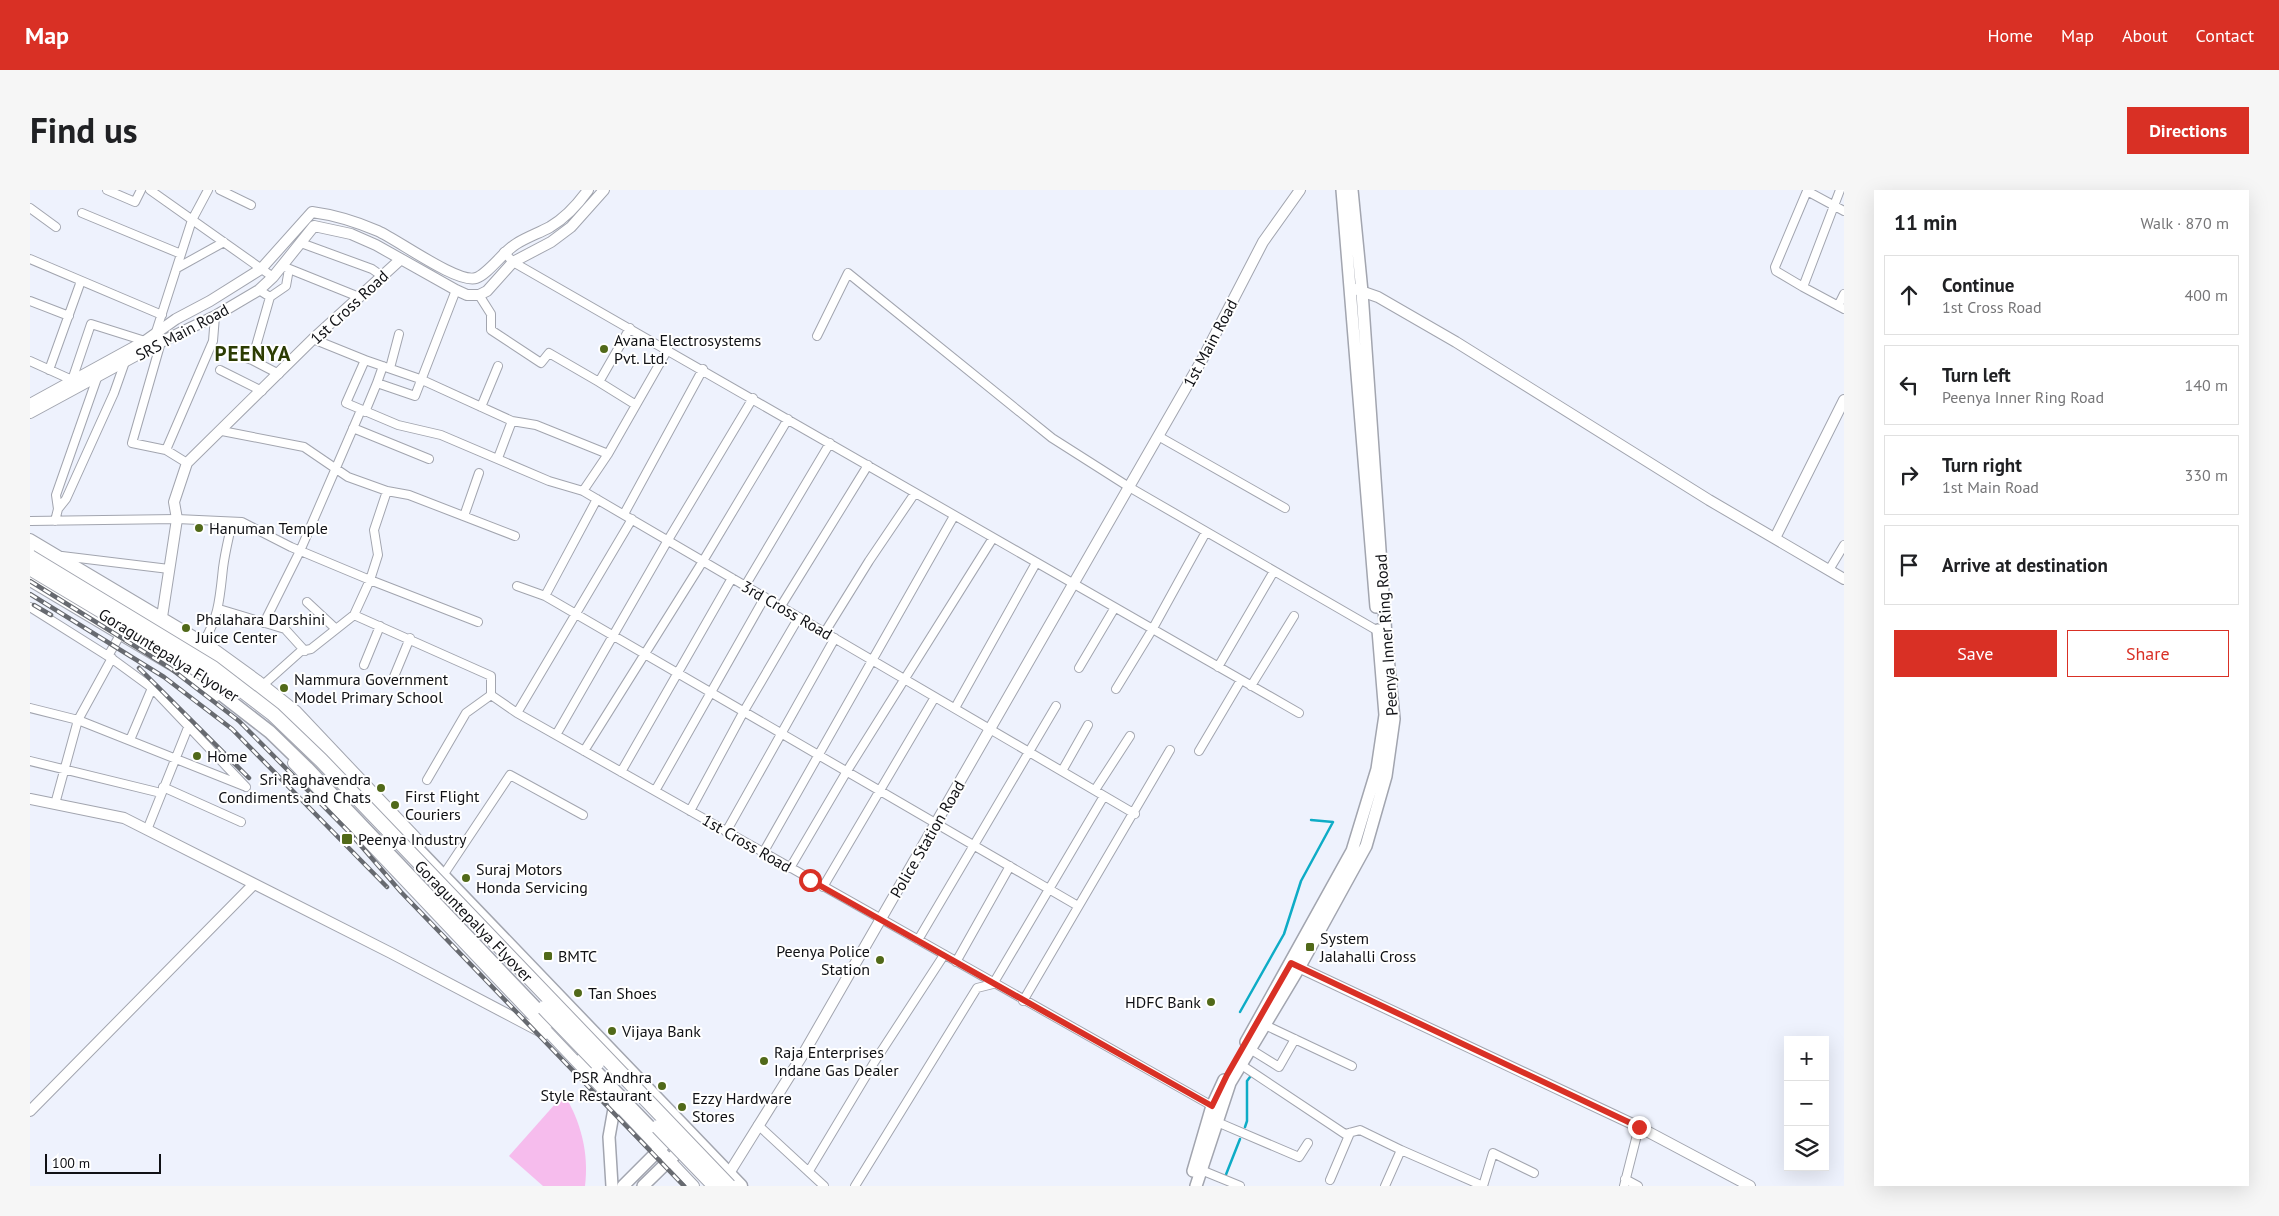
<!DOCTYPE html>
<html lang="en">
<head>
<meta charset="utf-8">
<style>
  body { margin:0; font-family:"PT Sans",sans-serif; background:#f6f6f6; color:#202124 }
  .controls { position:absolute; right:15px; bottom:15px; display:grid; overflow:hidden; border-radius:0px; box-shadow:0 5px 20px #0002 }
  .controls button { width:45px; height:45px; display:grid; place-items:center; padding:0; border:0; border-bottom:1px solid #e0e0e0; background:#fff; color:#202124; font:25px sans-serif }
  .scale { position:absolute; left:15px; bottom:12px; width:116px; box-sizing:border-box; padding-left:5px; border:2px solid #101115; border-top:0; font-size:14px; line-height:18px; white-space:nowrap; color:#101115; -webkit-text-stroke:4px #fff; paint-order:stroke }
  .stop { position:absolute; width:15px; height:15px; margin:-11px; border:4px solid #d93025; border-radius:50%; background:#fff }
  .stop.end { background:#d93025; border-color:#fff; box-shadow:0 1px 5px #0008 }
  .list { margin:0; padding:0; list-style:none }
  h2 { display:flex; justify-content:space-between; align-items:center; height:65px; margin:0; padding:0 20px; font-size:21px }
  h2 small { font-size:16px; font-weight:400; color:#757577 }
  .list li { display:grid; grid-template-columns:32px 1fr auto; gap:15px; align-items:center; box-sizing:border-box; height:80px; margin:0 10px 10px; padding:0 10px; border:1px solid #e0e0e0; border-radius:0px }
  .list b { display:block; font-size:19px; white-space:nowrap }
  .list p { margin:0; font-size:16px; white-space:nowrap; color:#757577 }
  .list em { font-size:16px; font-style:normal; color:#757577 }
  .actions { display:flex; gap:10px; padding:15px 20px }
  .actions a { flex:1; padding:11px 0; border:1px solid #d93025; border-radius:0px; text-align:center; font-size:18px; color:#d93025 }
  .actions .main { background:#d93025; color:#fff }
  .icon { flex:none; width:28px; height:28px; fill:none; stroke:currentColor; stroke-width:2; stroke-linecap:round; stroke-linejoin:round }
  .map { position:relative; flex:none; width:1814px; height:996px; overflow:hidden; border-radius:0px }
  header { display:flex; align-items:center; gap:30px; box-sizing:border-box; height:70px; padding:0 25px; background:#d93025; color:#fff }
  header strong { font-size:24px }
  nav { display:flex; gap:28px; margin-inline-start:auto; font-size:18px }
  .intro { display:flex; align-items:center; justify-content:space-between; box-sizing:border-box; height:120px; padding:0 30px }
  h1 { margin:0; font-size:35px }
  .button { padding:12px 22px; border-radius:0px; background:#d93025; color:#fff; font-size:18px; font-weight:700 }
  main { display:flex; gap:30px; padding:0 30px }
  aside { flex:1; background:#fff; border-radius:0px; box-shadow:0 5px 20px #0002 }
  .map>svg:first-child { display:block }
  .green { fill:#f6bced }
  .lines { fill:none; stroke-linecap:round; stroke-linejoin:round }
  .stream { stroke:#0eacc6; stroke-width:2.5 }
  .minor-casing { stroke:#a2a5af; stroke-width:10 }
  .tertiary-casing { stroke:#a2a5af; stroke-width:12 }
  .secondary-casing { stroke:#a2a5af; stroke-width:14 }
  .trunk-casing { stroke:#a2a5af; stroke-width:15 }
  .minor { stroke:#fff; stroke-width:8 }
  .tertiary { stroke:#fff; stroke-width:10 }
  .secondary { stroke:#fff; stroke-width:11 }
  .trunk { stroke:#fff; stroke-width:12 }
  .rail-casing { stroke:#676a70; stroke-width:4.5 }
  .rail { stroke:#fff; stroke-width:2.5; stroke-dasharray:8; stroke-linecap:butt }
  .motorway-bridge-casing { stroke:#a2a5af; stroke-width:16; stroke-linecap:butt }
  .motorway-bridge { stroke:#fff; stroke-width:14 }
  .route { stroke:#d93025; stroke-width:6 }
  .poi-dot { fill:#516919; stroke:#fff; stroke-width:2 }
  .labels { text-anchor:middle; stroke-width:4; stroke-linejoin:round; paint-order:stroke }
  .street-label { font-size:16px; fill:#101115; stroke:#fff }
  .poi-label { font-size:16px; fill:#101115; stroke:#fff; text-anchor:start }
  .district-label { font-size:21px; font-weight:bold; letter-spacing:1px; fill:#2c3c03; stroke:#fff }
</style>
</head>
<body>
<header>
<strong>Map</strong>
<nav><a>Home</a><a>Map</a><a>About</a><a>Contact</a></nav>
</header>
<div class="intro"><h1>Find us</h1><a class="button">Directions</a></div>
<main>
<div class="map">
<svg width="1814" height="996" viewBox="0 0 1814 996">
  <rect width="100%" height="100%" fill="#eef2fd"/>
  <!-- green -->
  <path class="green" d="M534,904C551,932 559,963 555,996H513L479,966Z"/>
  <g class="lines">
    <!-- stream -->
    <path class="stream" d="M1210,822L1254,744L1271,691L1303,632L1281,630
      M1215,937L1217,931V891L1220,887
      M1195,987L1210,949"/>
    <defs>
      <path id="minor" d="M77,0L105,12L111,0
        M120,0L243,87
        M190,0L221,15
        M1810,0L1773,97L1814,119
        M0,18L26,37
        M52,23L151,64
        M271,53L342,79L352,86
        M474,62L483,72L1269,523
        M0,69L132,125
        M252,76L329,107
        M147,78L194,52
        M1773,97L1746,81L1745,77L1777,1L1814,21
        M229,100L240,107L222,170L249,184
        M449,105L461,124V140L511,173L519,163L569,192L600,138
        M240,107L256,96L259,79
        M0,111L39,126
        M1808,116L1814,104
        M787,146L818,83L1022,248L1099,297L1348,441
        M283,149L335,170L316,213L368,235L411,245L519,291L553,301L1105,624
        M202,163L222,170
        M335,170L390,189L482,231L506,235L578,264
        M0,171L42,190L61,134L115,151
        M353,176L347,193L385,206L426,100
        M360,178L369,144
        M19,180L51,91
        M190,180L232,201
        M569,192L606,215
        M451,217L468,176
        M335,222L347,193
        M323,238L399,269
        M192,241L274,257L318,287L357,301
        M1128,246L1255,318
        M136,260L183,151L185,126
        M468,268L482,231
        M157,273L136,260L102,253L131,152L126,142L162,30L178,0
        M553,301L578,264L638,159
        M28,319L36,309L84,203L96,169
        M594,324L673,179
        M434,326L449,283
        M0,331L147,329L212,332L261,357L340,390L348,365L344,340L357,301L379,305L485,346
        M25,331L28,319L26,305L67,188
        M32,366L139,379
        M1799,380L1814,355
        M487,396L515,406L1048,716
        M715,396L800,253
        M515,406L567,309
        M277,412L306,439
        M751,416L838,275
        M0,417L81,468L122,498L216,597
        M189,419L255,439L275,461
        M324,425L461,486V505L436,523L397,590
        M234,433L270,361L331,220
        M795,442L839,371L885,303
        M173,452C189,429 190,405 193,378C195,362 199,347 202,332
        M78,466L90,445
        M334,475L350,436
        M1188,477L1244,381
        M1049,478L1084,419
        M363,489L380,448
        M233,495L271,461L281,459L324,425L340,390L448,432
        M1221,496L1264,426
        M1086,499L1122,440L1176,342
        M461,505L487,523L1184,917
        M0,518L48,530L214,596
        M925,518L1006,373
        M487,523L602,329
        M526,545L638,350L723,208
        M100,550L122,498
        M554,561L673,371L758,229
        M1169,561L1211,490
        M0,571L131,603
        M1032,581L1058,535
        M591,582L702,388
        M133,597L211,632
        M1065,600L1100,546
        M625,601L735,407
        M25,614L48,530L82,468
        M660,621L714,521L769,427
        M117,640L159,535
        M696,642L805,448
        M733,663L924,326
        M760,678L817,581L963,348
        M416,681L480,585L553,625
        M793,697L905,507
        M888,750L1026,516
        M926,772L980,676
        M993,811L1140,560
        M1235,835L1322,876
        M1220,859L1249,877L1265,849
        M1210,874L1315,944L1330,940L1371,960L1355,996
        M1187,932L1269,967L1278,953
        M728,935L794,996
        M1371,960L1453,996
        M1171,980L1210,996
        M779,981L845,871L914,765
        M1595,989L1608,996
        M1300,990L1320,943
        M825,996L947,798L963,794L1074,606
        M1453,996L1463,963L1504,983
        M1594,996L1609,937"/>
      <path id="tertiary" d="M1325,99L1348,107L1426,152L1679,310L1814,389
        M0,214L115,151L146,129L180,111L231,79L282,22C305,25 327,32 348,41C368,50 428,94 446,88C458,84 473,62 486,54C497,47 509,43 520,37C535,28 548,14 558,0
        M0,223L131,152L185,126L229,100L243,87L284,36L321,44L346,55L426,100L437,105H449L457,101L483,72L521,52L541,37L574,0
        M1745,348L1814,210
        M0,349L183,458L227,490L266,521L391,653
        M0,391L153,482L186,506
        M132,427L147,329L144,312L157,273L283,149L371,69
        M263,573L664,996
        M0,609L94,628L361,763L515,844
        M1262,774L1609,937L1720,996
        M0,921L224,694
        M696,988L775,861L1173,168L1233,52L1270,0"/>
      <path id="secondary" d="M1312,0L1346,417
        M1216,852L1322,661L1347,579L1355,525L1348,440
        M1163,981L1182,916L1194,890
        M582,996L579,947L585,913
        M593,996L641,948
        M613,996L655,955
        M1166,996L1200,893L1269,778L1336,656L1356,586L1364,529L1356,446L1332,102L1322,0"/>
      <path id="trunk" d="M0,357L182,465L256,522L711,996
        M182,497L240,542L277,578L519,832
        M553,868L633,951"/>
    </defs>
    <!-- minor casing -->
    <use href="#minor" class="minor-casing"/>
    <!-- tertiary casing -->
    <use href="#tertiary" class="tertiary-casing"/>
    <!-- secondary casing -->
    <use href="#secondary" class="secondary-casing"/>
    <!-- trunk casing -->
    <use href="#trunk" class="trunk-casing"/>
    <!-- minor -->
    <use href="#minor" class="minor"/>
    <!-- tertiary -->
    <use href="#tertiary" class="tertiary"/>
    <!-- secondary -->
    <use href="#secondary" class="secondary"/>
    <!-- trunk -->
    <use href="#trunk" class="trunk"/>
    <defs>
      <path id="rail" d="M0,391L140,478L209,531L320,643L371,702L654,996
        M0,404L134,487L202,539L357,697
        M4,415L21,425
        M109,478L219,588"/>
    </defs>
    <!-- rail casing -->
    <use href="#rail" class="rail-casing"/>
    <!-- rail -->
    <use href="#rail" class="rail"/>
    <defs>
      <path id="motorway-bridge" d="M0,367L183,478L243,524L291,570L699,996
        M0,378L147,466L198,500
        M514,818L567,873
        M628,937L685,996"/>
    </defs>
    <!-- motorway-bridge casing -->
    <use href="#motorway-bridge" class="motorway-bridge-casing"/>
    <!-- motorway-bridge -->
    <use href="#motorway-bridge" class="motorway-bridge"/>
  </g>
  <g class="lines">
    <!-- route -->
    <path class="route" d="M780,690L1182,916L1197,885L1261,773L1609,937"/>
  </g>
  <!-- markers -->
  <g class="poi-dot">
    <circle cx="574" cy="159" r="5"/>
    <circle cx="169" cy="338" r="5"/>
    <circle cx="156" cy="438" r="5"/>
    <circle cx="254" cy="498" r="5"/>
    <circle cx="167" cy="566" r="5"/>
    <circle cx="351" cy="598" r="5"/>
    <circle cx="365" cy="615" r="5"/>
    <rect x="311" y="643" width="12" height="12" rx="2.5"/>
    <circle cx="436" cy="688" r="5"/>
    <rect x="1275" y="752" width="10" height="10" rx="2.5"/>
    <rect x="513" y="761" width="10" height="10" rx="2.5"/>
    <circle cx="850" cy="770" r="5"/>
    <circle cx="548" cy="803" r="5"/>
    <circle cx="1181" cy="812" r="5"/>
    <circle cx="582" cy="841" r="5"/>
    <circle cx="734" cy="871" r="5"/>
    <circle cx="632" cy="896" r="5"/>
    <circle cx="652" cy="917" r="5"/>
  </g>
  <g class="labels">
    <!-- street labels -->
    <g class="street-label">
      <text transform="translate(319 117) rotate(-43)" y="6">1st Cross Road</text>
      <text transform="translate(152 142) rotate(-28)" y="6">SRS Main Road</text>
      <text transform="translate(1180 153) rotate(-62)" y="6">1st Main Road</text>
      <text transform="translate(757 420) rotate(30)" y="6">3rd Cross Road</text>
      <text transform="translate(1356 445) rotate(-94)" y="6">Peenya Inner Ring Road</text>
      <text transform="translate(139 465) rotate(32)" y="6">Goraguntepalya Flyover</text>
      <text transform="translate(897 649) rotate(-60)" y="6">Police Station Road</text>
      <text transform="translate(717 653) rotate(30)" y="6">1st Cross Road</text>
      <text transform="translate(444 731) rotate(46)" y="6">Goraguntepalya Flyover</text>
    </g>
    <!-- poi labels -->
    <g class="poi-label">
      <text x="584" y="156">Avana Electrosystems<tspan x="584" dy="18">Pvt. Ltd.</tspan></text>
      <text x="179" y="344">Hanuman Temple</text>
      <text x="166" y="435">Phalahara Darshini<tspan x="166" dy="18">Juice Center</tspan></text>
      <text x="264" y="495">Nammura Government<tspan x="264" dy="18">Model Primary School</tspan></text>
      <text x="177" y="572">Home</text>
      <text x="341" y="595" text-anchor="end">Sri Raghavendra<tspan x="341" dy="18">Condiments and Chats</tspan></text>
      <text x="375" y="612">First Flight<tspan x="375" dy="18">Couriers</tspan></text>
      <text x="328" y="655">Peenya Industry</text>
      <text x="446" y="685">Suraj Motors<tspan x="446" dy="18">Honda Servicing</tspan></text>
      <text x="1290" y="754">System<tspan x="1290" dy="18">Jalahalli Cross</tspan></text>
      <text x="840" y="767" text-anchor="end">Peenya Police<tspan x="840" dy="18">Station</tspan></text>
      <text x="528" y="772">BMTC</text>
      <text x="558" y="809">Tan Shoes</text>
      <text x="1171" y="818" text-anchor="end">HDFC Bank</text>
      <text x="592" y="847">Vijaya Bank</text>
      <text x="744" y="868">Raja Enterprises<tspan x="744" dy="18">Indane Gas Dealer</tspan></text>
      <text x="622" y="893" text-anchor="end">PSR Andhra<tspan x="622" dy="18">Style Restaurant</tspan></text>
      <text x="662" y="914">Ezzy Hardware<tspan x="662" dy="18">Stores</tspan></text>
    </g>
    <!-- district labels -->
    <g class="district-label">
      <text x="223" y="171">PEENYA</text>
    </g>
  </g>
</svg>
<div class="controls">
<button>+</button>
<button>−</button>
<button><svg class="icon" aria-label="layers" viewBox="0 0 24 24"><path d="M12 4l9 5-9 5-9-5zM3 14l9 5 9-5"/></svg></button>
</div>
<div class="scale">100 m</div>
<div class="stop" style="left:780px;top:690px"></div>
<div class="stop end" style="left:1609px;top:937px"></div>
</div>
<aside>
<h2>11 min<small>Walk · 870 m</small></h2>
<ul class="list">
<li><svg class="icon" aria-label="ahead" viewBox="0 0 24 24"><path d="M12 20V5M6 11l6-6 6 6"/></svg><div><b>Continue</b><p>1st Cross Road</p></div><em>400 m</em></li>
<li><svg class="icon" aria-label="left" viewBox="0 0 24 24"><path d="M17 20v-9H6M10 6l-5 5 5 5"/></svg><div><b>Turn left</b><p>Peenya Inner Ring Road</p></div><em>140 m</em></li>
<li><svg class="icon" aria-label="right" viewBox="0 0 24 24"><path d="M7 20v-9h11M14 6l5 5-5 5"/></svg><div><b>Turn right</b><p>1st Main Road</p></div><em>330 m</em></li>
<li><svg class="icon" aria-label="arrive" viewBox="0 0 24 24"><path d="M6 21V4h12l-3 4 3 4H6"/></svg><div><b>Arrive at destination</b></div></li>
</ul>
<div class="actions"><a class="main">Save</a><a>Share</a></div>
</aside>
</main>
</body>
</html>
